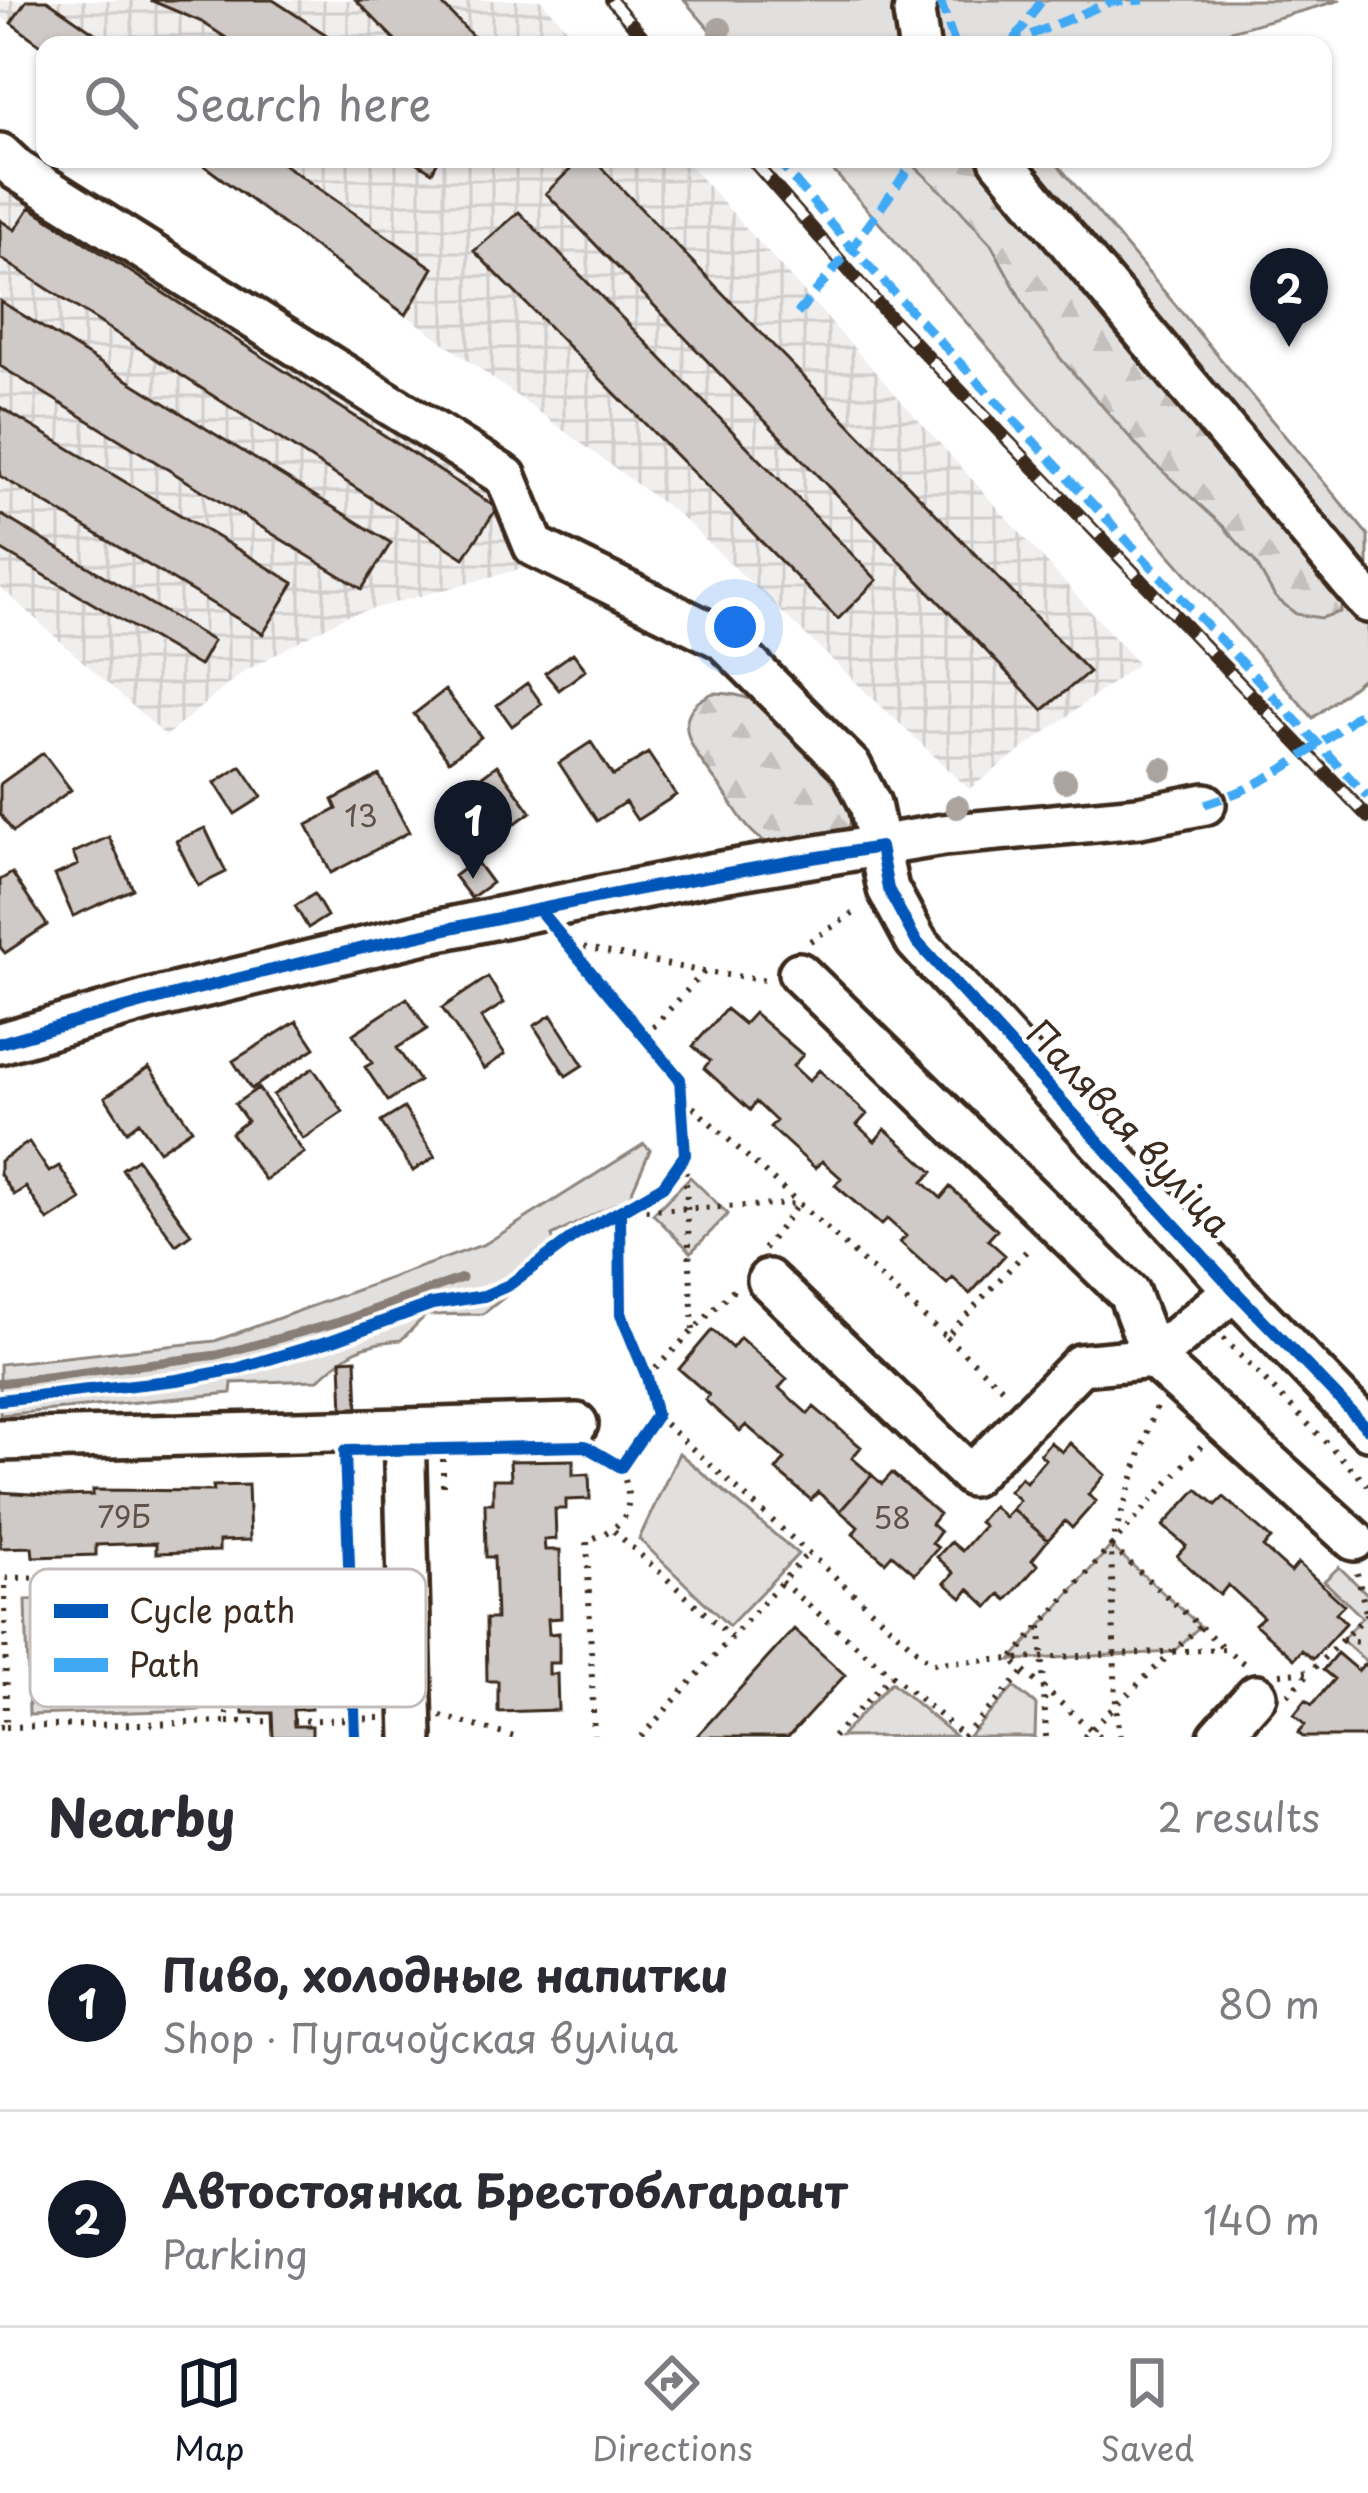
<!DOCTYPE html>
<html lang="en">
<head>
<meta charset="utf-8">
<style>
  body { margin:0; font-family:"Playpen Sans",sans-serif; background:#f7f7f7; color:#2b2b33 }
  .you { position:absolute; left:735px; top:627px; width:42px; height:42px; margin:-30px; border:9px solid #fff; border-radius:50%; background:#1a73e8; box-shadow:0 0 0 18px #1a73e833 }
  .badge { display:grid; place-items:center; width:78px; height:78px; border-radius:50%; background:#111827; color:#fff; font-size:39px; font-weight:700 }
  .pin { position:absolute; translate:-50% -99px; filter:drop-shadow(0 3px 6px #0008) }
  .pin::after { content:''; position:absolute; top:63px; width:42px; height:36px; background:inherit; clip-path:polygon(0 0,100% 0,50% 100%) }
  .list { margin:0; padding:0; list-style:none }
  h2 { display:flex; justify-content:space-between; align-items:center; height:156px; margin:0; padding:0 48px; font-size:51px }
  h2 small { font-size:39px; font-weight:400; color:#7c7c81 }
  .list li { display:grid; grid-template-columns:78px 1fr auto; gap:36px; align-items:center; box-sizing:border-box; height:216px; padding:0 48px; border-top:3px solid #e1e1e2 }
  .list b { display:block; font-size:45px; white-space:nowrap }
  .list p { margin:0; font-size:39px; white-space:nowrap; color:#7c7c81 }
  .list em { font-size:39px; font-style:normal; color:#7c7c81 }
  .icon { flex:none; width:66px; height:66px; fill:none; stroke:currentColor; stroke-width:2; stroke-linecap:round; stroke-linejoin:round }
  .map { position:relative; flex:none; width:1368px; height:1737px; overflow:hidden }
  .search { position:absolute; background:#fff; box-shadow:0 3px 9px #0004; left:36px; right:36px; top:36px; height:132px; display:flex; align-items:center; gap:30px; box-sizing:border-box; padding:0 42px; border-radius:24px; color:#7c7c81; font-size:45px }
  .sheet { height:588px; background:#fff }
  nav { display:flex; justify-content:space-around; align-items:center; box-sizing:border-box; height:168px; border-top:3px solid #e1e1e2; background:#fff; font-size:33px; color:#7c7c81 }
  nav a { display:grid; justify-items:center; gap:6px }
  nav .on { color:#111827 }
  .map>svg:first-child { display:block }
  .industrial { fill:url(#industrial-grid) }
  .green { fill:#e2e0de; stroke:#8e857e; stroke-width:3 }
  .forest { fill:url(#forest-firs); stroke:#8e857e; stroke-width:3 }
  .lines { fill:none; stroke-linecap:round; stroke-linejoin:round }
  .stream { stroke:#887e77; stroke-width:9 }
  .building { fill:#cfcac7; stroke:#3b2a1e; stroke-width:3 }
  .minor-casing { stroke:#3b2a1e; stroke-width:48 }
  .path { stroke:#3b2a1e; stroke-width:6; stroke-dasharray:3 9; stroke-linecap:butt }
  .minor { stroke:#fff; stroke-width:39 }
  .rail-casing { stroke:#3b2a1e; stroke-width:14 }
  .rail { stroke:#fff; stroke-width:9; stroke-dasharray:27; stroke-linecap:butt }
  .quiet { stroke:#3fa9f5; stroke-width:9; stroke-dasharray:18 9; stroke-linecap:butt }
  .cycleway-casing { stroke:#fff; stroke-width:20 }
  .cycleway { stroke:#0057b8; stroke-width:12 }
  .tree { fill:#aaa39e }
  .labels { text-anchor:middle; stroke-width:9; stroke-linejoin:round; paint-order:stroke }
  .number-label { font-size:30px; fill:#605248 }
  .street-label { font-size:36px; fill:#3b2a1e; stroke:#fff }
  .key { fill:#fff; stroke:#c4bfbc; stroke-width:3 }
  .key-label { font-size:33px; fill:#3b2a1e }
</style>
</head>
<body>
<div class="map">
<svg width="1368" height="1737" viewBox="0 0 1368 1737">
  <defs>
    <pattern id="industrial-grid" width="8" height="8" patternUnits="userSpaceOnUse" patternTransform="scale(3)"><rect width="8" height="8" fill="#f1efee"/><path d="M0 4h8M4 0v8" fill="none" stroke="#d0cdcc"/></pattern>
    <pattern id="forest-firs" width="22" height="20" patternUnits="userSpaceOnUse" patternTransform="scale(3)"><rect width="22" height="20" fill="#e2e0de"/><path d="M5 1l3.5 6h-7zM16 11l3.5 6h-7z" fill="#c3c0be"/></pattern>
  </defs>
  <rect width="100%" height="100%" fill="#fff"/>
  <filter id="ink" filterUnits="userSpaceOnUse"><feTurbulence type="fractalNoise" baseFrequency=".00833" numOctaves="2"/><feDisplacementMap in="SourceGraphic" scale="24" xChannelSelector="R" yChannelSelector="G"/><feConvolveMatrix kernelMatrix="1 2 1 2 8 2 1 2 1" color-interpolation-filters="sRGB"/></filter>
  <g filter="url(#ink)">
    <!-- industrial -->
    <path class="industrial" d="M0,0H541L582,45H45V49L0,16Z
      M194,159H684L1138,664L969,789L680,516Z
      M0,179L499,493L535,565L346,616L243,672L166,736L0,587Z"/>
    <!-- green -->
    <path class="green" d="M684,0H1341L1181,45H723Z
      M823,159H1053L1368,535V674L1313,718Z
      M644,1144L650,1150L630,1196L552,1236L558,1255L483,1314L426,1315L401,1340C361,1343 347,1353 318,1380L232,1383L231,1393L0,1415V1364L215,1341L485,1244Z
      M690,1177L728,1214L691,1252L653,1214Z
      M679,1453L798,1554L729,1626L639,1539Z
      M1111,1546L1200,1626L1173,1652L1011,1660Z
      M1339,1567L1368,1595V1663L1342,1640L1362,1617L1324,1581Z
      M197,1596L200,1710L29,1715L26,1600Z
      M891,1682L955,1736L840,1737Z
      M1014,1687L1036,1705L1035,1737H968Z"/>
    <!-- forest -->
    <path class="forest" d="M907,159H988L1345,595L1340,612L1321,618L1296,614L1275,597L1255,562L1223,526L1147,457L1061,359L1034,323L991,244L955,204Z
      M713,693C730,693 745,695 760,704C790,722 851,776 852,812C853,823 848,829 841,838C819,841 788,852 766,842C748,834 735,808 724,792C701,760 659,717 713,693Z"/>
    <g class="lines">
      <!-- stream -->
      <path class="stream" d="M0,1383L217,1355L339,1322L462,1278"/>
    </g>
    <!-- building -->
    <path class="building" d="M27,0H47L112,45L45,48L11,23Z
      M150,0H273L342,45H237L202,22Z
      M356,0H438L481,45H400Z
      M195,159H276L433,268L406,315Z
      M411,159H439L432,172Z
      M581,159H593L1089,672L1043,710L546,193Z
      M30,207L497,508L464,558L0,258V220L15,230Z
      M519,212L877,580L838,619L474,251Z
      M0,301L391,543L362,589L0,366Z
      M0,407L294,583L263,634L0,476Z
      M0,514L213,641L199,666L0,549Z
      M573,653L586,670L559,690L545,673Z
      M527,683L542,704L512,726L497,705Z
      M445,690L481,737L449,761L414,714Z
      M591,742L613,776L648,753L676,795L637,820L625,802L597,821L559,763Z
      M43,753L71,790L13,832L0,814V784Z
      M497,765L531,812L496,837L462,791Z
      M241,766L262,797L235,814L215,783Z
      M379,775L409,832L331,873L307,825L337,809L333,800Z
      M205,828L226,872L198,886L176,841Z
      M109,837L133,889L73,916L55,875L78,865L73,853Z
      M475,860L492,883L471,898L454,876Z
      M12,873L47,925L5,953L0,947V880Z
      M314,894L327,916L308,928L295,906Z
      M488,977L504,1003L481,1018L505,1054L484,1069L442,1008Z
      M407,998L427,1029L397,1048L419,1081L388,1101L365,1067L372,1063L353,1034Z
      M726,1009L744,1024L754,1013L803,1055L793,1066L809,1081L819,1070L867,1114L857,1125L875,1141L885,1129L933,1172L923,1182L941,1198L950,1187L997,1230L988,1240L1005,1255L970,1294L953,1278L947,1284L900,1242L906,1236L887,1219L881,1225L835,1185L841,1178L822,1161L815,1168L770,1127L776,1121L756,1102L750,1110L704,1068L710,1061L693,1046Z
      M551,1015L583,1065L566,1076L534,1026Z
      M297,1021L315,1048L251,1089L233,1061Z
      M149,1067L192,1129L159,1151L139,1122L127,1131L105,1097Z
      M313,1068L343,1112L303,1139L273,1095Z
      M258,1088L304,1153L265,1180L231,1133L247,1121L235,1104Z
      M404,1108L435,1157L413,1171L381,1122Z
      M29,1142L49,1172L59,1166L81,1200L48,1221L26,1187L14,1195L0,1174V1161Z
      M137,1159L191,1234L176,1245L122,1169Z
      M712,1330L732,1348L740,1338L787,1379L779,1388L808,1414L814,1407L861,1447L852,1458L872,1475L840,1511L818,1492L811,1500L776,1470L785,1459L746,1425L740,1431L705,1400L709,1395L679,1369Z
      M356,1359L358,1412L343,1413L341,1360Z
      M1050,1442L1062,1452L1070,1443L1105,1475L1088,1495L1096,1501L1072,1528L1065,1521L1048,1540L1012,1509L1019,1500L1009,1491L1021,1477L1026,1482L1045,1459L1040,1454Z
      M573,1460V1475L589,1474L590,1499L566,1500V1509H555L556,1539L544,1540L545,1550H560L561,1618L548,1619L549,1634L559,1633V1663H549V1674H557L558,1710L498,1712V1681H487L486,1619H496L494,1557H486L485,1503H493V1479H511L510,1461Z
      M892,1473L939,1514L931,1524L940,1532L932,1543L938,1548L915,1574L892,1554L885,1562L853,1534L858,1527L840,1511L872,1475L882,1484Z
      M248,1485L250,1540L219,1541V1551L156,1553V1543L96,1545V1555L33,1557L32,1547L0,1548V1492L62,1496L93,1495V1490L214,1491L213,1486Z
      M1197,1489L1216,1505L1224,1497L1271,1539L1263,1547L1291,1572L1298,1563L1344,1605L1336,1613L1346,1623L1313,1659L1302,1650L1294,1659L1255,1624L1263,1617L1228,1585L1220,1595L1177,1556L1186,1546L1163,1526Z
      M993,1506L1005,1517L1012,1509L1048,1540L1032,1560L1038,1565L1007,1600L1000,1594L988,1607L969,1589L962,1598L945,1583L954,1573L937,1557L951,1542L962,1551L984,1526L979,1522Z
      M297,1598L298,1631L309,1630L311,1709L293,1710L294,1726H312V1737H273L272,1713H243L240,1600Z
      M794,1629L845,1675L788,1737H696Z
      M1337,1653L1358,1671L1364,1664L1368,1667V1737H1303L1298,1733L1305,1725L1294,1715L1306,1700L1312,1705L1334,1679L1323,1670Z"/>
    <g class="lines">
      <defs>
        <path id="minor" d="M917,0L914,13L919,45
          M0,154L17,170L506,477L534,546L723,639L851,767L870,804L888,889L916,941L1234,1290L1368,1429
          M1000,159L1368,602
          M799,973L1129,1294L1153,1358L1354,1540
          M0,1043L149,1000L425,933L710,874L943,835L1139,817L1205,804
          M768,1280L971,1476L1080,1365L1153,1358L1234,1290
          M0,1440L404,1429
          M412,1737L404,1429L577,1424
          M1219,1737L1256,1695"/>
      </defs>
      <!-- minor casing -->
      <use href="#minor" class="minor-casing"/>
      <!-- path -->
      <path class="path" d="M562,936L680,1079C687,1159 693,1170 620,1211L621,1314L647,1377L656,1416L621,1467L595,1452
        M810,941L859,910
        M572,945L704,972L766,980
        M645,1036L704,972
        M684,1099L946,1337L1031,1246
        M685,1159L693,1331
        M764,1249L798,1204
        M946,1337L1006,1391
        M1223,1338L1368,1485
        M647,1377L734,1289L738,1292
        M0,1400L177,1380L236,1369L333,1340L432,1304L484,1296L509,1285L575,1236L620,1211L798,1204
        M656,1416L931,1663L1225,1649L1247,1666
        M443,1459V1493
        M346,1465L355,1737
        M614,1531L731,1637
        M1112,1547L1225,1649
        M1357,1573L1368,1621
        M781,1582L964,1736
        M1039,1628L1011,1660L1100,1737
        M1342,1640L1368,1643
        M1280,1674L1311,1671L1368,1614
        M1288,1695L1311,1671
        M441,1716L514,1737
        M293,1721L380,1718
        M227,1722L272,1721
        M0,1727H6L5,1578L350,1572
        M6,1727L227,1722L226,1575
        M594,1737L587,1541C629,1525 636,1510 621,1467
        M641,1737L808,1553
        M833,1737L891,1675
        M963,1737L1025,1671
        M1046,1737L1041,1625L1111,1546L1157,1403
        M1084,1737L1116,1705L1111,1546L1201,1446
        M1120,1737L1116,1705L1200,1626"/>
      <!-- minor -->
      <use href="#minor" class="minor"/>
      <defs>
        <path id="rail" d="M611,0L650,45
          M751,159L887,314L1368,817"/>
      </defs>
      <!-- rail casing -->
      <use href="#rail" class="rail-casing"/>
      <!-- rail -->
      <use href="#rail" class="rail"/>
      <!-- quiet -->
      <path class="quiet" d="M940,0L955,45
        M1015,39L1042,0
        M1006,45L1110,2L1144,0
        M776,159L852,248L1368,797
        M797,314L852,248L916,159
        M1205,804C1269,785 1317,748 1368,706"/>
      <defs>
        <path id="cycleway" d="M0,1043C289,959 583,894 880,847L888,889L916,941L1234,1290L1368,1429
          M0,1400L177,1380L236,1369L333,1340L432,1304L484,1296L509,1285L575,1236L620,1211
          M355,1737L345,1451L585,1446L621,1467L656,1416L647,1377L621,1314L620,1211L663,1186L685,1155L680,1079L540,911"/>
      </defs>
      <!-- cycleway casing -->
      <use href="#cycleway" class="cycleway-casing"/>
      <!-- cycleway -->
      <use href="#cycleway" class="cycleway"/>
    </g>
    <!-- trees -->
    <g class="tree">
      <circle cx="720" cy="29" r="12"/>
      <circle cx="1162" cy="769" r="12"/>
      <circle cx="1065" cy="781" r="12"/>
      <circle cx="957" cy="807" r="12"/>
    </g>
  </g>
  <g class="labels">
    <!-- number labels -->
    <g class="number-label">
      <text x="361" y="827">13</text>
      <text x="124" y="1528">79Б</text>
      <text x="892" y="1529">58</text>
    </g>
    <!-- street labels -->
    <g class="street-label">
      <text transform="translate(1129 1129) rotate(47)" y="13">Палявая вуліца</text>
    </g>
  </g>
  <!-- legend -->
  <rect x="30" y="1569" width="396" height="138" rx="18" class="key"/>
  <rect x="54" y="1604" width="54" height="14" fill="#0057b8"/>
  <rect x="54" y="1658" width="54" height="14" fill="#3fa9f5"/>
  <g class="key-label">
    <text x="129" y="1623">Cycle path</text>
    <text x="129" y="1677">Path</text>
  </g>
</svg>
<div class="you"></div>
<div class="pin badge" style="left:473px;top:879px">1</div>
<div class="pin badge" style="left:1289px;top:347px">2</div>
<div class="search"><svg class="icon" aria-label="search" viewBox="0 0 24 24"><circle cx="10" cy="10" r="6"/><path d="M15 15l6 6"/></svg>Search here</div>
</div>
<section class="sheet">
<h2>Nearby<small>2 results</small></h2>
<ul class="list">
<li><span class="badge">1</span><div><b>Пиво, холодные напитки</b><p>Shop · Пугачоўская вуліца</p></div><em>80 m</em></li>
<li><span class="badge">2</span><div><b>Автостоянка Брестоблгарант</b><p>Parking</p></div><em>140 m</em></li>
</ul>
</section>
<nav>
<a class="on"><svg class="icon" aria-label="map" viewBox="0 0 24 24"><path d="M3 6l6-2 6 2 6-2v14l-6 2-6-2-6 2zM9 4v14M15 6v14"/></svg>Map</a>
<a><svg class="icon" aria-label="directions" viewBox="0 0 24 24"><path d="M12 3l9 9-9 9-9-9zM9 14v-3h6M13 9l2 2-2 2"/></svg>Directions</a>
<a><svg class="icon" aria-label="saved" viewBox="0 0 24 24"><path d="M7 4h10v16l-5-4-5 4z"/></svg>Saved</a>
</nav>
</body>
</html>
